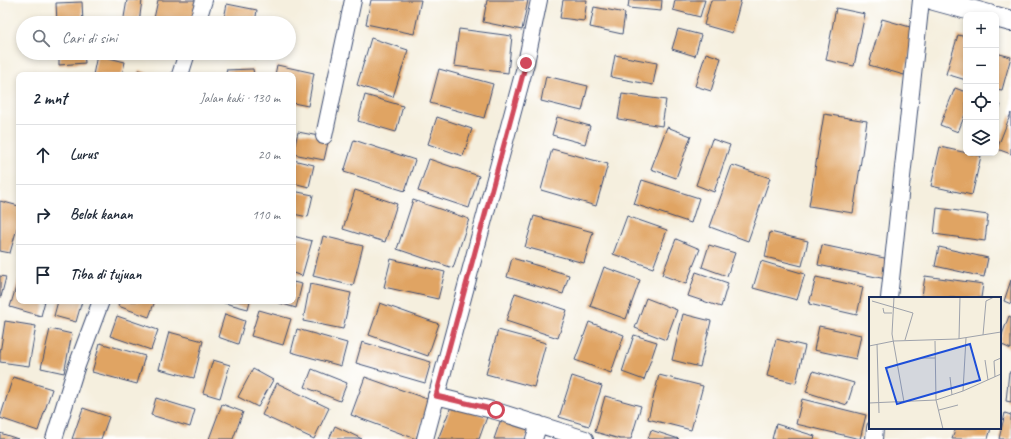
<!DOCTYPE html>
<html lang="id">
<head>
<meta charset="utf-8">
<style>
  body { margin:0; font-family:Caveat,sans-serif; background:#f2f2f3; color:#1f2937 }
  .controls { position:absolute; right:12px; top:12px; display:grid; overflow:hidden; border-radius:8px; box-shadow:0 2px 6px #0003 }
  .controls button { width:36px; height:36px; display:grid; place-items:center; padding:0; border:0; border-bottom:1px solid #e0e1e3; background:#fff; color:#1f2937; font:20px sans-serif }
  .stop { position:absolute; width:12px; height:12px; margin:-9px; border:3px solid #d1495b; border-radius:50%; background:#fff }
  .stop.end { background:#d1495b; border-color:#fff; box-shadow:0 1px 4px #0008 }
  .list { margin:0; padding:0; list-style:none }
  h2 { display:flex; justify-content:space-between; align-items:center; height:52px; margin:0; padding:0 16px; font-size:17px }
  h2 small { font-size:13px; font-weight:400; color:#747a83 }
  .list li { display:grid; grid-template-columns:26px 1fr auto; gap:12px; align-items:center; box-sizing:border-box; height:60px; padding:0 16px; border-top:1px solid #e0e1e3 }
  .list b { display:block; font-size:15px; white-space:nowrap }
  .list em { font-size:13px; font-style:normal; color:#747a83 }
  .icon { flex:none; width:22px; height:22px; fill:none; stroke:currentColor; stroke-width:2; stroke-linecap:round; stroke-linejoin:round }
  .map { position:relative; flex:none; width:1011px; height:439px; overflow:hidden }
  .search { position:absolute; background:#fff; box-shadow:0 2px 6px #0003; left:16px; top:16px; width:280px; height:44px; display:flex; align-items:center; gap:10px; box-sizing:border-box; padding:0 14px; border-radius:22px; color:#747a83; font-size:15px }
  .panel { position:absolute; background:#fff; box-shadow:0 2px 6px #0003; left:16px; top:72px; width:280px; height:232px; border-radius:8px }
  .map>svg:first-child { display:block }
  .building { fill:#e0a464 }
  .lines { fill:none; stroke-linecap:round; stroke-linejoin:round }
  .minor-casing { stroke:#3c4c71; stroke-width:18 }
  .tertiary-casing { stroke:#3c4c71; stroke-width:22 }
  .minor { stroke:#fff; stroke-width:16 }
  .tertiary { stroke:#fff; stroke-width:20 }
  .route { stroke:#d1495b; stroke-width:5 }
  .inset-road { fill:none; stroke:#9ea2ab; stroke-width:1 }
  .view { fill:#1d4ed8; fill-opacity:0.15; stroke:#1d4ed8; stroke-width:2 }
  .inset-edge { fill:none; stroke:#1b2f5e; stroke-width:2 }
</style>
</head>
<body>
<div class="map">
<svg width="1011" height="439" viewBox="0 0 1011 439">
  <rect width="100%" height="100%" fill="#fff"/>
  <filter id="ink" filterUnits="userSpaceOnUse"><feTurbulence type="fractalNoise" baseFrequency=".025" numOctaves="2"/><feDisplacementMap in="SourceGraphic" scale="8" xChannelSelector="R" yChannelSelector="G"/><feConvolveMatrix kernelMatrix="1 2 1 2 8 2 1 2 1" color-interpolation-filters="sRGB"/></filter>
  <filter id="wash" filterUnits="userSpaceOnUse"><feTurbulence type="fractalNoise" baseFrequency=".012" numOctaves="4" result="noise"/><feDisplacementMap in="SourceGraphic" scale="16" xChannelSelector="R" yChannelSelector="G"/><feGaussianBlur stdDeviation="0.9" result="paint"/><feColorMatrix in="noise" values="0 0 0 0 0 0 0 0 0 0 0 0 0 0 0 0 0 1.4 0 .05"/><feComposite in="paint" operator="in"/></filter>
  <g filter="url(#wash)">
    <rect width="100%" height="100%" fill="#f5efde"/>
    <g id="blocks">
      <!-- building -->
      <path class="building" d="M127,0H142L139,23H123Z
        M158,0H197L192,23H153Z
        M371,0H421L414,34L366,24Z
        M487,0H528L522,30L483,22Z
        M563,0H587L584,21L560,18Z
        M629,0H662L661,11L628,8Z
        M675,0H705L700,17L673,10Z
        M711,0H741L732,33L704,25Z
        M82,2L83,23H57L56,3Z
        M227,4L257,10L255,23H223Z
        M594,7L625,13L622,34L590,27Z
        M836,8L865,14L854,66L826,60Z
        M882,19L917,29L904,75L869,65Z
        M459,29L512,36L508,73L454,66Z
        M678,29L701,35L695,56L672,49Z
        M958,35L966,37V80L946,74Z
        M371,38L408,50L393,97L357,85Z
        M59,53H84L85,63L59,65Z
        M164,53H185L184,58Z
        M230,53H256L255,59Z
        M706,53L721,58L711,91L695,86Z
        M996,53L1011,57L1002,90L996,89Z
        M97,55L125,62L122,75H93Z
        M615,55L657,63L653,85L611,77Z
        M277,65L314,73L308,106L293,103V75H275Z
        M253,69L254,75H227L226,70Z
        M439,69L493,84L484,118L430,103Z
        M139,70L153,75H138Z
        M546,76L588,86L582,111L541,101Z
        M955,88L966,92V112L958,132L940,125Z
        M622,94L666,100L662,126L618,119Z
        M365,95L403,106L396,132L358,121Z
        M996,103L1001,105L996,116Z
        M1011,113V154L997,149Z
        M824,114L867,121L853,213L809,206Z
        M437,117L472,129L463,156L428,144Z
        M557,117L590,126L585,144L552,135Z
        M667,127L691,136L676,178L651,169Z
        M298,132L329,138L324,160L293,154Z
        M712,139L730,145L714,192L696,185Z
        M354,140L415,160L405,191L344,172Z
        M940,147L981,156L972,195L931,186Z
        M552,149L608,164L596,206L541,190Z
        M429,159L479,176L469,208L418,191Z
        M293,160L314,165L309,187L293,183Z
        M732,165L770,178L748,241L710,227Z
        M642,180L699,198L691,223L634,204Z
        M355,190L397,204L385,242L343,229Z
        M293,191L313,195L308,217L293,214Z
        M413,200L469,219L453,268L397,249Z
        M0,201L19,206V221L10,253L0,251Z
        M937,208L988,215L985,241L934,234Z
        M534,216L593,232L584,263L525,247Z
        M627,216L667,230L653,268L613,254Z
        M770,232L808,241L802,266L765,257Z
        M293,236L312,241L302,276L293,273Z
        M323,236L363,246L353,286L313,276Z
        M676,239L700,249L686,284L662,275Z
        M709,245L735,253L727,276L702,267Z
        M822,245L889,259L886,279L818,265Z
        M939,247L988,258L984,277L935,266Z
        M512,258L569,275L563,294L507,277Z
        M391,259L445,272L438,299L384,287Z
        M761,261L805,274L797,300L753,288Z
        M604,267L640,280L626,319L590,306Z
        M696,272L728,283L721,307L688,296Z
        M0,276L6,277L1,297H0Z
        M925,276L983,284L981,298H935L922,296Z
        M19,277V301H45L41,316L10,307Z
        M816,277L863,287L857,315L809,304Z
        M1011,280V304L1004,301Z
        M293,282L302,284L296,308L273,301H293Z
        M310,284L351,293L343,329L303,321Z
        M515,293L567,310L558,338L506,321Z
        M646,298L677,310L666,340L635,328Z
        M58,301H82L76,322L54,316Z
        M120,301H155L149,317L118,306Z
        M217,301H250L248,309Z
        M380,303L439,324L428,356L369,335Z
        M259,310L291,319L283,345L251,336Z
        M225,314L245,321L238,344L218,337Z
        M683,314L711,321L700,367L672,360Z
        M117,316L158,330L151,350L110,336Z
        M1009,316L1011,317V349L1000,344V340Z
        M5,321L36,326L29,366L0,362V353Z
        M589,322L624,335L611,373L575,360Z
        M819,326L861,335L856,359L814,350Z
        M50,329L72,334L64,373L41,368Z
        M297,329L347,343L341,366L291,352Z
        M498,330L546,343L534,387L486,374Z
        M169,332L203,341L194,378L159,369Z
        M634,335L657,342L644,380L622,372Z
        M776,339L805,346L796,383L767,376Z
        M362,342L431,362L425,383L356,363Z
        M100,343L145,356L137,384L92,372Z
        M213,360L230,365L220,398L203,393Z
        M253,369L273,380L258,407L238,397Z
        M312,369L347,383L340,401L305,387Z
        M813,371L854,383L847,405L806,392Z
        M1009,372H1011V402L1006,401Z
        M659,375L703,386L691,430L648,419Z
        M572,376L602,386L589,426L559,417Z
        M13,377L52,389L38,431L0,418Z
        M365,377L430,400L416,439L351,415Z
        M277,383L329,408L314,439L262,415Z
        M605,396L641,406L631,439H620L595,432Z
        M156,398L195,410L190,427L151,415Z
        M802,399L866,415L860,439L796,424Z
        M222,404L243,412L233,439H209Z
        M452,404L487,417L479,439H438Z
        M83,408L109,417L101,439H72Z
        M1005,413L1011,415V439H999Z
        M501,419L529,430L526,439H494Z
        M776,424L815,436L814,439H772Z
        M335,426L362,439H329Z
        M956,428H991L988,439H952Z
        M651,430L679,439H648Z
        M0,433L18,439H0Z"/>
    </g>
  </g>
  <g filter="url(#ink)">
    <use href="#blocks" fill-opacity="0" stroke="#3c4c71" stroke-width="1"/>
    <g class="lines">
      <defs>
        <path id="minor" d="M197,23L204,0
          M180,75L187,53
          M324,136L353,0
          M889,298L921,0
          M436,396L496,411L585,439
          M54,439L76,368L101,301
          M425,439L526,63L539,0
          M534,439L539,424
          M874,439L875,428"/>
        <path id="tertiary" d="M934,0L989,15
          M996,17L1011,21"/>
      </defs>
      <!-- minor casing -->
      <use href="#minor" class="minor-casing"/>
      <!-- tertiary casing -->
      <use href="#tertiary" class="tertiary-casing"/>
      <!-- minor -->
      <use href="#minor" class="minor"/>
      <!-- tertiary -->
      <use href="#tertiary" class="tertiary"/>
    </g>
  </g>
  <g class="lines" filter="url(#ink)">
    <!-- route -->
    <path class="route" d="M496,410L436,396L526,63"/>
  </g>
  <!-- overview -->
  <g transform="translate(869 297)">
    <rect width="132" height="132" fill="#f5efde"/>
    <path class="inset-road" d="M25,0L23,37L35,105M3,4L44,16L36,43M14,11L15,16H23M114,38L117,4L125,0M90,42L91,0M66,44L67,103L74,132M8,47L10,116M0,49L25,44L88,42L132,35M52,61H66M116,63L119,83M81,80L83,98M126,80L125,64L132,61M94,94L97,41M0,106L67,103L94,94L132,77M70,113L89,108"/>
    <path class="view" d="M101,47L111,83L28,107L17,71Z"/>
    <rect width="132" height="132" class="inset-edge"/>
  </g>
</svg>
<div class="controls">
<button>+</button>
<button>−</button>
<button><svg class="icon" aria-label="locate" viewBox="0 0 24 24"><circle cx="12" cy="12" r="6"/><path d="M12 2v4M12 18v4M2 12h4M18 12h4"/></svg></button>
<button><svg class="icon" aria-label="layers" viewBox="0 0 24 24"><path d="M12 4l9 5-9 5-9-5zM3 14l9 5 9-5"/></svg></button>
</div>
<div class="stop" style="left:496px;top:410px"></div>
<div class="stop end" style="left:526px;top:63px"></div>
<div class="search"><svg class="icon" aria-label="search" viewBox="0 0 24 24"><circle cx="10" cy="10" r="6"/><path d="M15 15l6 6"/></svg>Cari di sini</div>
<section class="panel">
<h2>2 mnt<small>Jalan kaki · 130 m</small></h2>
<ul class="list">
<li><svg class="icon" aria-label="ahead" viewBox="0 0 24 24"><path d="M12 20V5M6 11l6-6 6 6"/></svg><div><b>Lurus</b></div><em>20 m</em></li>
<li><svg class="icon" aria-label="right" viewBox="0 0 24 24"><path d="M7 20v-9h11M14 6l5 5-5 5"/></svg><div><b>Belok kanan</b></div><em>110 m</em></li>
<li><svg class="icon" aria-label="arrive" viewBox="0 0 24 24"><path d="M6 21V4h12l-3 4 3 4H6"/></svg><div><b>Tiba di tujuan</b></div></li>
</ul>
</section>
</div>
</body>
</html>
